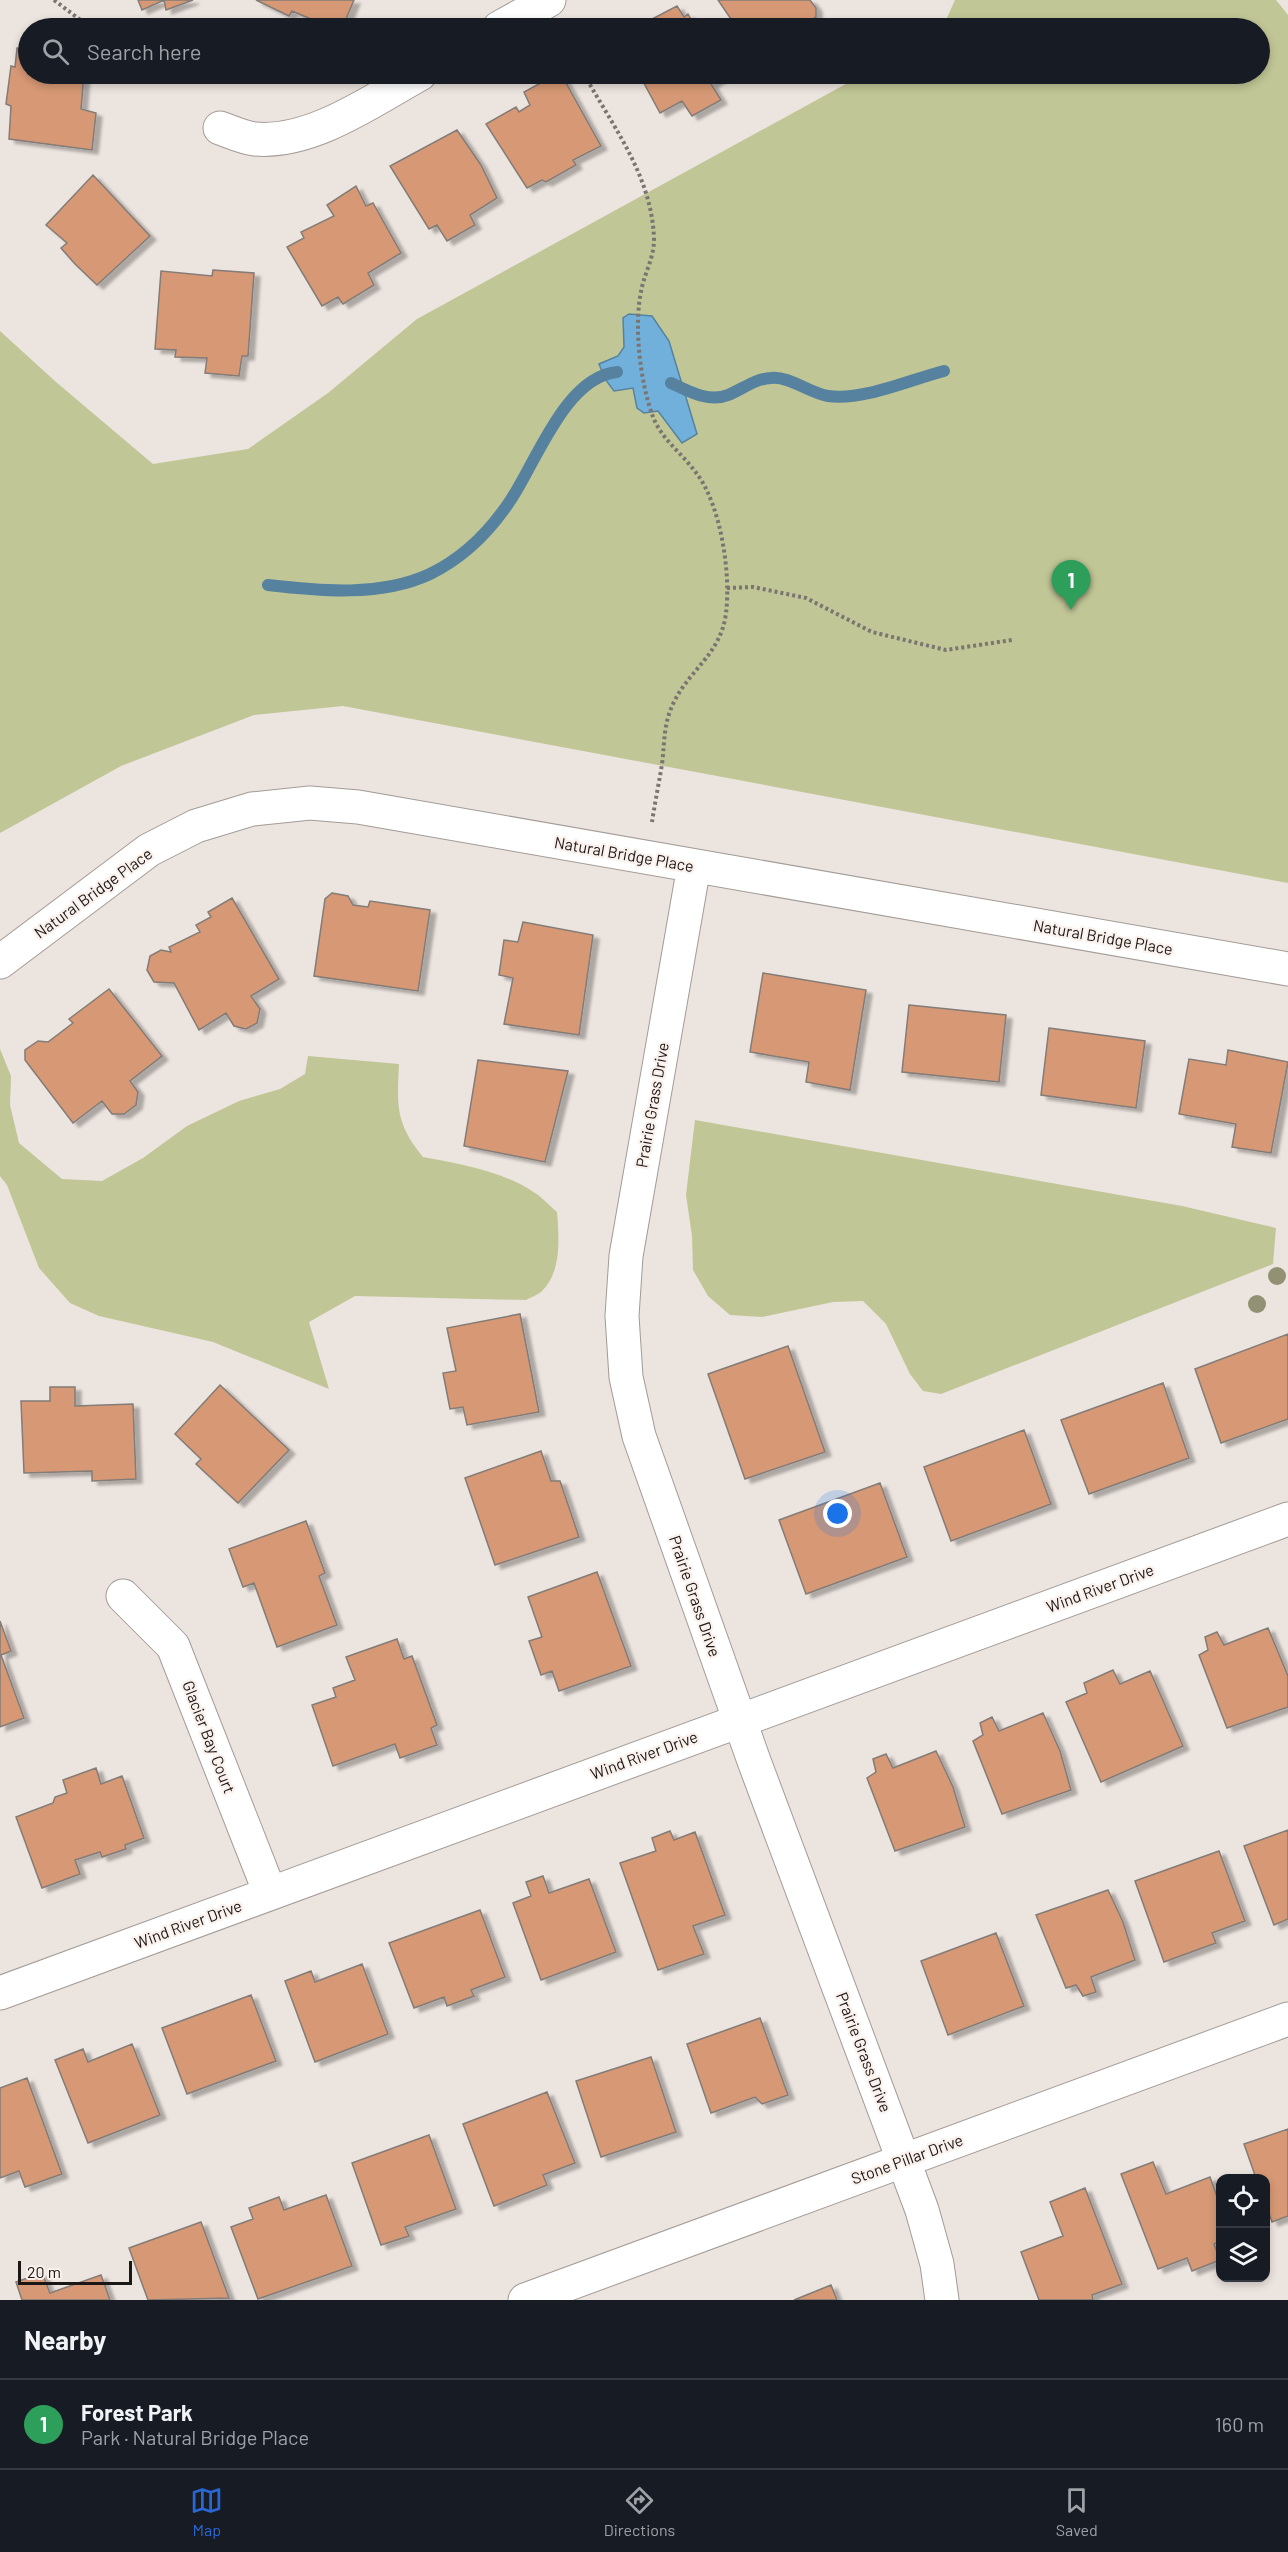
<!DOCTYPE html>
<html lang="en">
<head>
<meta charset="utf-8">
<style>
  body { margin:0; font-family:Barlow,sans-serif; background:#20242c; color:#f1f3f6 }
  .controls { position:absolute; right:18px; bottom:18px; display:grid; overflow:hidden; border-radius:12px; box-shadow:0 3px 9px #0003 }
  .controls button { width:54px; height:54px; display:grid; place-items:center; padding:0; border:0; border-bottom:2px solid #363941; background:#171b24; color:#f1f3f6; font:30px sans-serif }
  .scale { position:absolute; left:18px; bottom:15px; width:114px; box-sizing:border-box; padding-left:6px; border:3px solid #1a1716; border-top:0; font-size:16px; line-height:21px; white-space:nowrap; color:#1a1716; -webkit-text-stroke:4px #faf1ec; paint-order:stroke }
  .you { position:absolute; left:838px; top:1514px; width:21px; height:21px; margin:-15px; border:4px solid #fff; border-radius:50%; background:#1a73e8; box-shadow:0 0 0 9px #1a73e833 }
  .badge { display:grid; place-items:center; width:39px; height:39px; border-radius:50%; background:#2967d4; color:#fff; font-size:20px; font-weight:700 }
  .pin { position:absolute; translate:-50% -50px; filter:drop-shadow(0 2px 3px #0008) }
  .pin::after { content:''; position:absolute; top:32px; width:21px; height:18px; background:inherit; clip-path:polygon(0 0,100% 0,50% 100%) }
  .list { margin:0; padding:0; list-style:none }
  h2 { display:flex; justify-content:space-between; align-items:center; height:78px; margin:0; padding:0 24px; font-size:26px }
  h2 small { font-size:20px; font-weight:400; color:#9ea1a6 }
  .list li { display:grid; grid-template-columns:39px 1fr auto; gap:18px; align-items:center; box-sizing:border-box; height:90px; padding:0 24px; border-top:2px solid #363941 }
  .list b { display:block; font-size:22px; white-space:nowrap }
  .list p { margin:0; font-size:20px; white-space:nowrap; color:#9ea1a6 }
  .list em { font-size:20px; font-style:normal; color:#9ea1a6 }
  .icon { flex:none; width:33px; height:33px; fill:none; stroke:currentColor; stroke-width:2; stroke-linecap:round; stroke-linejoin:round }
  .map { position:relative; flex:none; width:1288px; height:2300px; overflow:hidden }
  .search { position:absolute; background:#171b24; box-shadow:0 3px 9px #0003; left:18px; right:18px; top:18px; height:66px; display:flex; align-items:center; gap:15px; box-sizing:border-box; padding:0 21px; border-radius:33px; color:#9ea1a6; font-size:22px }
  .sheet { height:168px; background:#171b24 }
  nav { display:flex; justify-content:space-around; align-items:center; box-sizing:border-box; height:84px; border-top:2px solid #363941; background:#171b24; font-size:16px; color:#9ea1a6 }
  nav a { display:grid; justify-items:center; gap:3px }
  nav .on { color:#2967d4 }
  .map>svg:first-child { display:block }
  .green { fill:#c1c696 }
  .water { fill:#71b0da; stroke:#57829f; stroke-width:1.5 }
  .lines { fill:none; stroke-linecap:round; stroke-linejoin:round }
  .stream { stroke:#57829f; stroke-width:12 }
  .building { fill:#d79975; stroke:#837b77; stroke-width:1.5; filter:url(#shadow) }
  .street-casing { stroke:#a39b97; stroke-width:35 }
  .path { stroke:#7b7572; stroke-width:4; stroke-dasharray:3 3; stroke-linecap:butt }
  .street { stroke:#fff; stroke-width:33 }
  .tree { fill:#939173 }
  .labels { text-anchor:middle; stroke-width:4.5; stroke-linejoin:round; paint-order:stroke }
  .street-label { font-size:16px; fill:#1a1716; stroke:#faf1ec }
</style>
</head>
<body>
<div class="map">
<svg width="1288" height="2300" viewBox="0 0 1288 2300">
  <defs>
    <filter id="shadow"><feDropShadow dx="6" dy="4" stdDeviation="1.5" flood-color="#0004"/></filter>
  </defs>
  <rect width="100%" height="100%" fill="#ece4df"/>
  <!-- green -->
  <path class="green" d="M955,0H1276L1288,15V883L343,706L254,715L121,766L0,833V331L56,382L153,464L248,449L328,393L417,319L864,74H1260V28H932L946,20Z
    M0,1049L11,1076L10,1105L19,1143L62,1179L102,1181L143,1158L187,1126L239,1101L280,1089L305,1074L308,1056L399,1064C397,1105 395,1123 423,1157C460,1164 503,1171 535,1193C543,1198 550,1206 557,1212C559,1236 562,1272 542,1291C538,1295 531,1297 526,1300L355,1296L309,1322L329,1389L213,1342L99,1316L70,1303L39,1268L7,1185L0,1176Z
    M695,1120L1182,1206L1276,1228L1273,1264L941,1394L923,1391L910,1374L886,1324L863,1301L833,1302L762,1317L730,1315L708,1296L693,1270L692,1236L686,1195Z"/>
  <!-- water -->
  <path class="water" d="M629,314L652,316L669,341L697,434L682,443L658,411L644,413L637,408L633,388L614,391L605,379L599,364L618,356L624,347L623,318Z"/>
  <g class="lines">
    <!-- stream -->
    <path class="stream" d="M671,383C688,391 709,403 728,395C743,389 754,379 771,378C790,376 809,393 828,396C863,401 909,380 944,371
      M268,585C320,591 381,597 430,574C463,558 490,531 510,501C536,463 565,377 617,372"/>
  </g>
  <!-- building -->
  <path class="building" d="M138,0H193L166,10L164,0L142,10Z
    M256,0H354L346,19L339,28H332L292,11L289,16Z
    M718,0H810L816,8V17L798,28H737Z
    M677,6L684,17L688,14L696,28H635Z
    M17,48L28,49V74H84L81,109L96,113L92,150L9,139L11,106L6,104L11,66L15,67Z
    M557,74H561L601,146L573,160L576,165L546,182L542,180L527,188L486,124L516,107L519,112L530,105L524,92Z
    M639,74H720L722,77L711,84L721,100L692,116L682,101L660,113Z
    M457,130L481,165L497,198L470,215L475,225L447,241L437,225L429,229L390,166Z
    M93,175L150,236L97,285L75,264L61,248L67,243L46,225Z
    M356,186L366,206L373,203L401,253L368,273L374,285L343,304L338,297L322,306L287,247L304,238L301,232L334,216L327,205Z
    M213,270L254,273L248,356H242L239,376L205,373L207,358L175,357L176,350L155,349L161,271L212,276Z
    M332,893L348,896L353,905L368,907L370,901L430,910L418,991L314,976L325,899Z
    M232,898L279,979L251,996L260,1009L257,1023L246,1029L234,1026L226,1013L199,1030L174,983L154,982L147,970L150,956L161,950L171,952L169,947L200,932L196,925L211,917L208,912Z
    M523,922L593,935L579,1035L504,1024L513,978L499,975L504,940L518,942Z
    M763,973L866,990L850,1090L806,1082L809,1062L750,1052Z
    M109,989L162,1056L130,1081L138,1092L136,1105L124,1114H112L102,1101L73,1123L25,1060V1050L38,1041L48,1042L73,1023L69,1019Z
    M909,1005L1006,1015L999,1082L902,1072Z
    M1049,1028L1145,1041L1136,1108L1041,1095Z
    M1228,1050L1288,1062L1271,1153L1232,1147L1236,1124L1179,1114L1189,1059L1226,1065Z
    M478,1060L568,1071L545,1162L464,1146Z
    M520,1314L539,1412L467,1425L463,1407L450,1409L443,1373L456,1371L447,1328Z
    M1288,1334V1419L1221,1443L1195,1369Z
    M788,1346L825,1452L745,1479L708,1374Z
    M1163,1383L1189,1458L1089,1494L1061,1420Z
    M220,1385L289,1450L238,1503L196,1464L201,1459L175,1434Z
    M50,1387H75V1406L133,1404L136,1479L92,1481V1471L24,1473L21,1401H50Z
    M1024,1430L1051,1504L951,1541L924,1467Z
    M541,1451L551,1481H560L579,1537L495,1565L465,1478Z
    M880,1483L907,1557L806,1594L779,1520Z
    M306,1521L325,1573L319,1576L337,1625L277,1647L254,1583L243,1587L229,1549Z
    M597,1572L631,1666L559,1691L552,1671L541,1675L529,1641L542,1637L528,1597Z
    M0,1621L11,1651L1,1655L24,1718L0,1727Z
    M1268,1628L1288,1676V1707L1227,1728L1199,1655L1208,1650L1205,1637L1217,1632L1224,1645Z
    M397,1639L404,1659L412,1656L437,1725L431,1728L437,1745L400,1758L395,1744L333,1766L312,1705L336,1697L333,1688L355,1680L346,1657Z
    M1113,1670L1120,1684L1150,1671L1183,1746L1101,1782L1066,1702L1087,1693L1084,1683Z
    M1043,1713L1060,1751L1071,1790L1002,1814L973,1741L983,1735L980,1723L992,1717L999,1731Z
    M936,1751L953,1787L965,1827L895,1851L867,1778L876,1772L873,1759L886,1754L893,1768Z
    M96,1768L101,1784L122,1776L144,1838L125,1845L126,1849L102,1857L100,1852L75,1860L80,1874L42,1888L16,1817L53,1803L55,1797L67,1793L63,1780Z
    M1288,1830V1919L1274,1925L1244,1846Z
    M670,1831L674,1840L695,1832L725,1915L693,1926L704,1954L658,1970L620,1863L656,1851L652,1838Z
    M1219,1851L1245,1921L1212,1933L1216,1943L1164,1962L1135,1881Z
    M543,1876L549,1893L589,1879L616,1952L541,1980L513,1903L531,1896L526,1882Z
    M1108,1890L1123,1922L1135,1960L1091,1977L1096,1992L1083,1996L1076,1985L1066,1988L1036,1915Z
    M480,1910L505,1977L471,1990L474,1996L447,2006L444,1997L414,2008L389,1943Z
    M996,1933L1024,2006L948,2035L921,1961Z
    M362,1964L388,2034L315,2062L285,1981L311,1971L315,1982Z
    M251,1995L276,2061L187,2094L162,2028Z
    M760,2018L788,2095L762,2104L755,2097L711,2113L687,2044Z
    M132,2044L160,2115L88,2143L55,2060L83,2049L88,2062Z
    M651,2057L676,2132L601,2157L576,2081Z
    M27,2078L62,2174L25,2187L19,2171L0,2178V2088Z
    M547,2092L575,2163L543,2175L547,2185L494,2206L463,2124Z
    M1288,2129V2216L1272,2222L1266,2204V2178H1256L1244,2144Z
    M429,2135L456,2209L405,2227L409,2236L381,2245L352,2163Z
    M1153,2162L1166,2194L1210,2177L1220,2205V2241L1214,2244L1220,2260L1192,2271L1187,2258L1158,2269L1121,2174Z
    M1085,2188L1122,2284L1092,2295L1093,2300H1039L1021,2252L1063,2236L1050,2202Z
    M326,2195L352,2266L258,2299L231,2227L253,2219L249,2208L279,2197L284,2210Z
    M201,2222L229,2298L148,2300L129,2248Z
    M42,2273L50,2293L101,2275L110,2300H22L16,2282Z
    M831,2285L837,2300H794Z"/>
  <g class="lines">
    <defs>
      <path id="street" d="M499,28L549,0
        M220,128C231,132 244,138 255,139C312,144 373,100 420,74
        M694,866L626,1256L622,1316L626,1377L639,1436L754,1761L922,2210L937,2264L942,2300
        M0,962L149,850L196,826L252,809L310,803L358,807L1288,969
        M123,1596L173,1646L270,1893
        M0,1993L1288,1519
        M525,2300L1288,2019"/>
    </defs>
    <!-- street casing -->
    <use href="#street" class="street-casing"/>
    <!-- path -->
    <path class="path" d="M54,0L91,28
      M150,74L157,78
      M584,74C613,127 652,176 654,239C654,257 646,270 642,287C633,323 640,382 653,417C662,440 683,454 697,474C721,506 731,574 726,613C721,654 690,669 674,702C663,724 665,741 662,764C659,783 655,802 652,822
      M727,588L753,587L806,598L872,632L946,650L1012,640"/>
    <!-- street -->
    <use href="#street" class="street"/>
  </g>
  <!-- trees -->
  <g class="tree">
    <circle cx="1277" cy="1276" r="9"/>
    <circle cx="1257" cy="1304" r="9"/>
  </g>
  <g class="labels">
    <!-- street labels -->
    <g class="street-label">
      <text transform="translate(624 854) rotate(10)" y="6">Natural Bridge Place</text>
      <text transform="translate(93 893) rotate(-36)" y="6">Natural Bridge Place</text>
      <text transform="translate(1103 937) rotate(10)" y="6">Natural Bridge Place</text>
      <text transform="translate(652 1105) rotate(-80)" y="6">Prairie Grass Drive</text>
      <text transform="translate(1100 1588) rotate(-20)" y="6">Wind River Drive</text>
      <text transform="translate(695 1596) rotate(71)" y="6">Prairie Grass Drive</text>
      <text transform="translate(209 1737) rotate(69)" y="6">Glacier Bay Court</text>
      <text transform="translate(644 1755) rotate(-20)" y="6">Wind River Drive</text>
      <text transform="translate(188 1924) rotate(-20)" y="6">Wind River Drive</text>
      <text transform="translate(864 2052) rotate(69)" y="6">Prairie Grass Drive</text>
      <text transform="translate(907 2159) rotate(-20)" y="6">Stone Pillar Drive</text>
    </g>
  </g>
</svg>
<div class="controls">
<button><svg class="icon" aria-label="locate" viewBox="0 0 24 24"><circle cx="12" cy="12" r="6"/><path d="M12 2v4M12 18v4M2 12h4M18 12h4"/></svg></button>
<button><svg class="icon" aria-label="layers" viewBox="0 0 24 24"><path d="M12 4l9 5-9 5-9-5zM3 14l9 5 9-5"/></svg></button>
</div>
<div class="scale">20 m</div>
<div class="you"></div>
<div class="pin badge" style="left:1071px;top:610px;background:#2e9e5b">1</div>
<div class="search"><svg class="icon" aria-label="search" viewBox="0 0 24 24"><circle cx="10" cy="10" r="6"/><path d="M15 15l6 6"/></svg>Search here</div>
</div>
<section class="sheet">
<h2>Nearby<small></small></h2>
<ul class="list">
<li><span class="badge" style="background:#2e9e5b">1</span><div><b>Forest Park</b><p>Park · Natural Bridge Place</p></div><em>160 m</em></li>
</ul>
</section>
<nav>
<a class="on"><svg class="icon" aria-label="map" viewBox="0 0 24 24"><path d="M3 6l6-2 6 2 6-2v14l-6 2-6-2-6 2zM9 4v14M15 6v14"/></svg>Map</a>
<a><svg class="icon" aria-label="directions" viewBox="0 0 24 24"><path d="M12 3l9 9-9 9-9-9zM9 14v-3h6M13 9l2 2-2 2"/></svg>Directions</a>
<a><svg class="icon" aria-label="saved" viewBox="0 0 24 24"><path d="M7 4h10v16l-5-4-5 4z"/></svg>Saved</a>
</nav>
</body>
</html>
